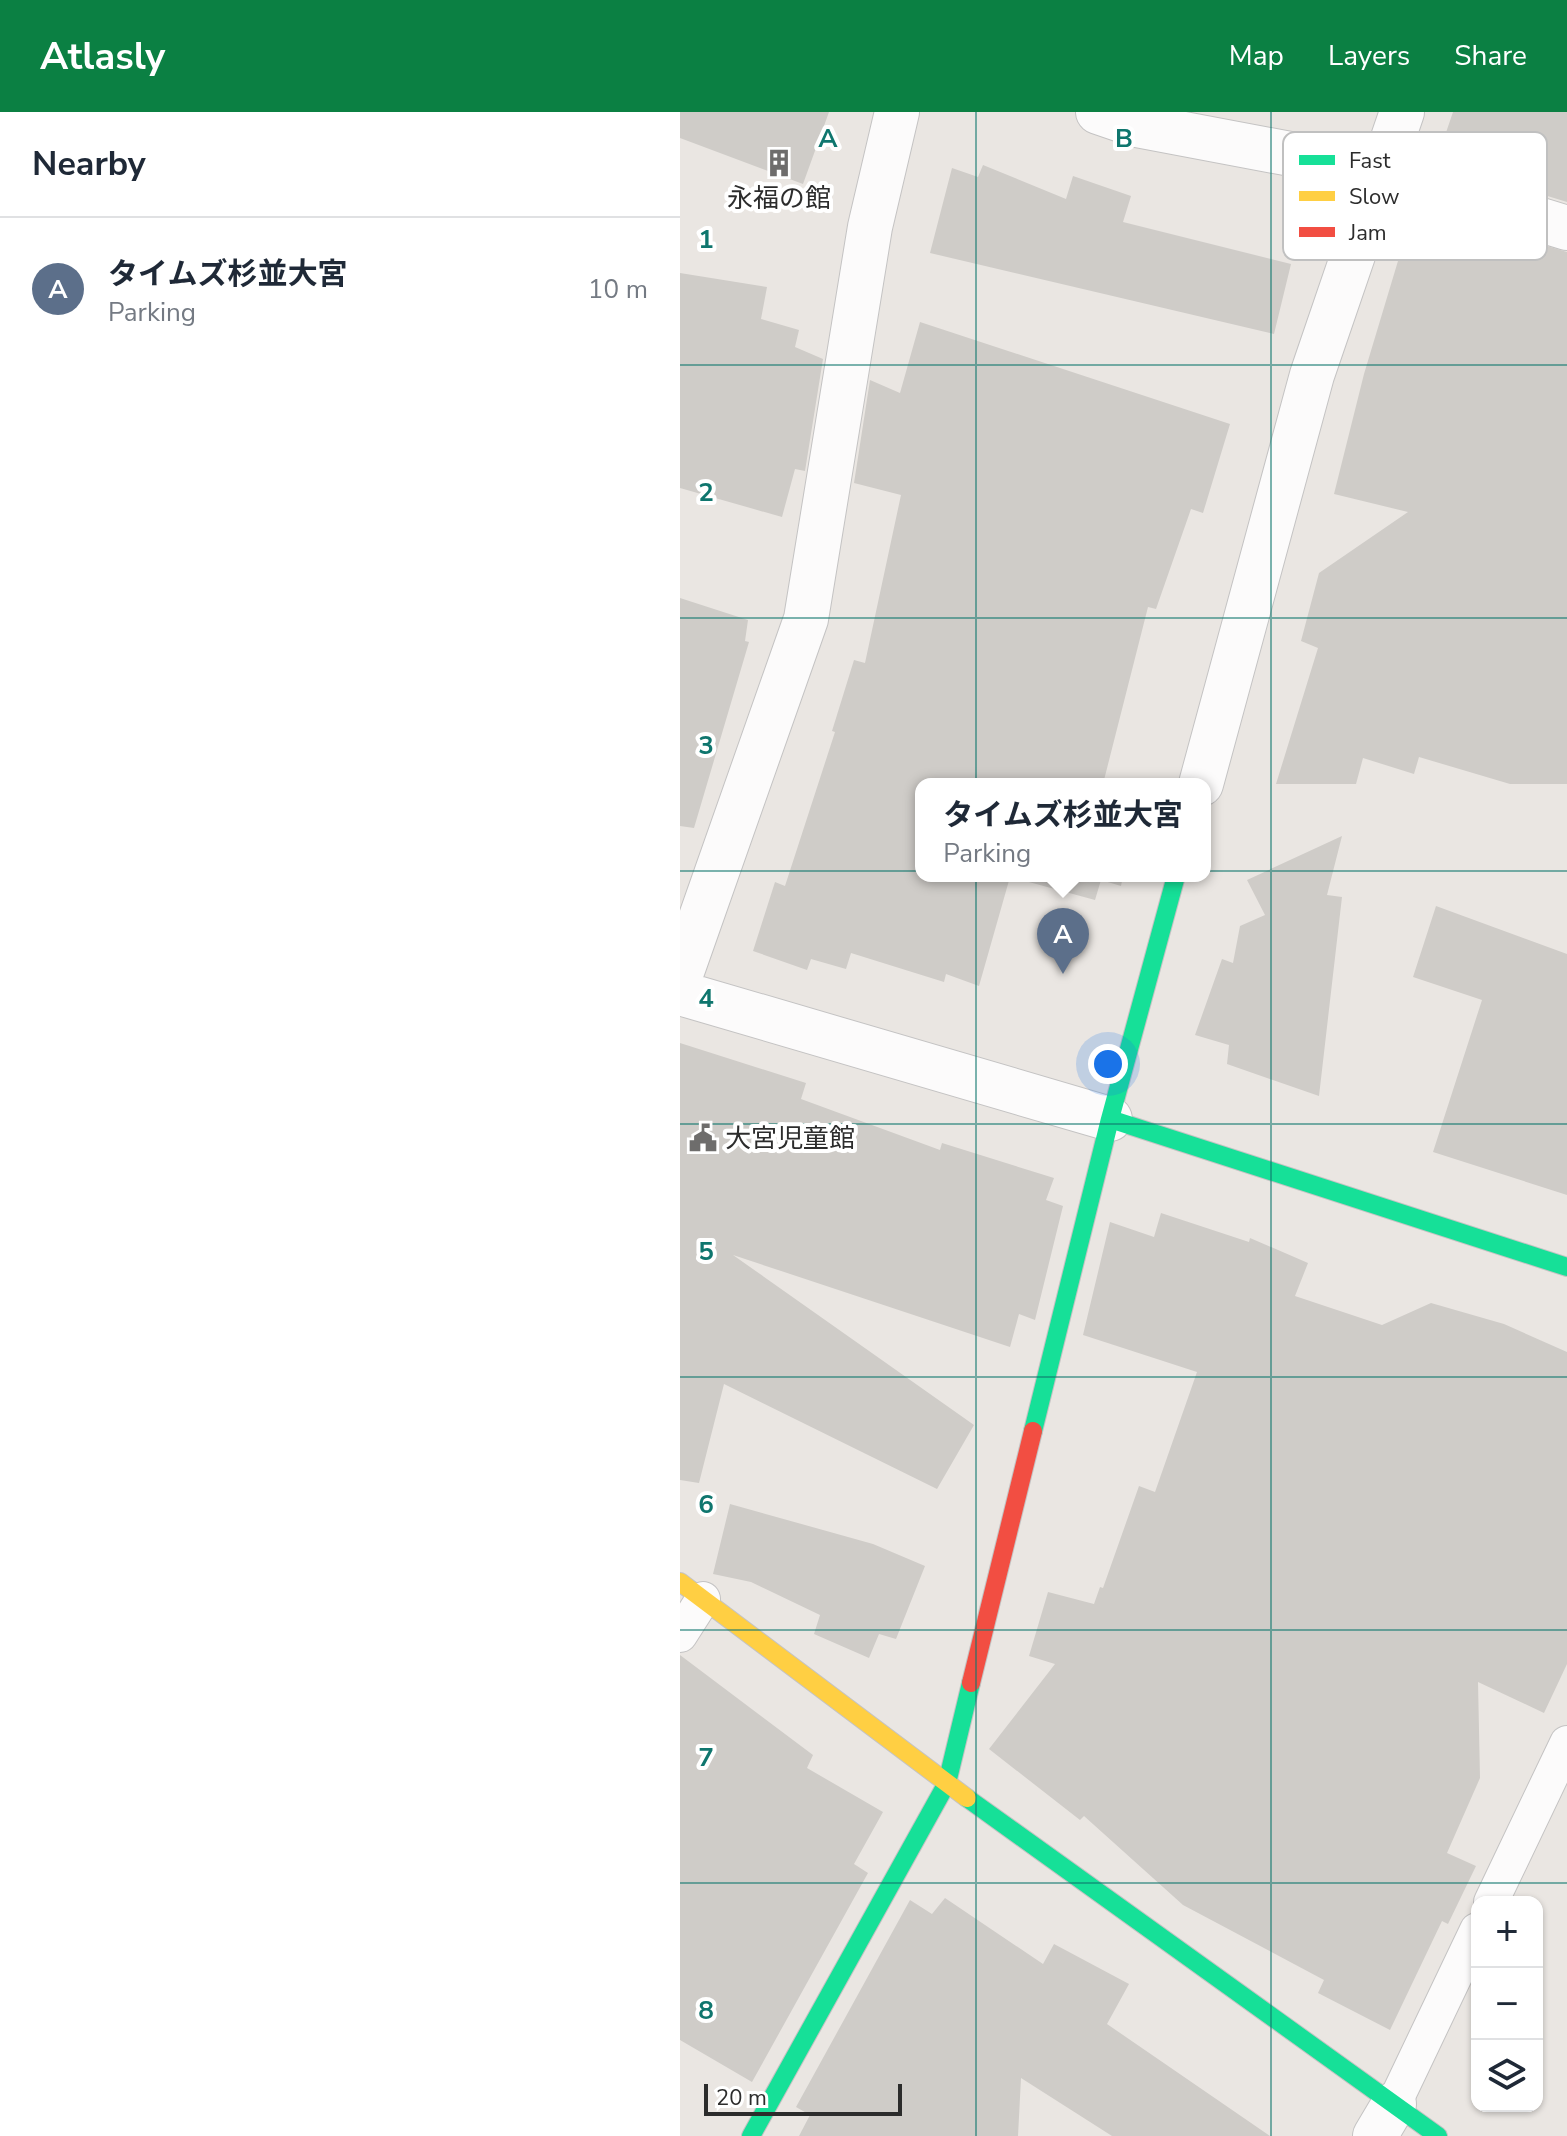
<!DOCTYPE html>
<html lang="en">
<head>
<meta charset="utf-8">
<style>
  body { margin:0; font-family:"Nunito Sans","Noto Sans JP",sans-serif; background:#f2f2f3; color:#1f2937 }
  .controls { position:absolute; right:24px; bottom:24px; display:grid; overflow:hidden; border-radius:16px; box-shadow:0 2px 6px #0004 }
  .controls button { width:72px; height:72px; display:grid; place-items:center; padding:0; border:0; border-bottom:2px solid #e0e1e3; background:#fff; color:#1f2937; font:40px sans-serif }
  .scale { position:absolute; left:24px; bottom:20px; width:198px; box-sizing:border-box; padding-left:8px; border:4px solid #2c2c2c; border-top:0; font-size:22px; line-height:28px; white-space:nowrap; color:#2c2c2c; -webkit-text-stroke:6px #fff; paint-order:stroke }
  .you { position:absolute; left:428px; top:952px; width:28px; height:28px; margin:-20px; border:6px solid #fff; border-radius:50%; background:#1a73e8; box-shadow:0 0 0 12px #1a73e833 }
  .badge { display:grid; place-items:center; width:52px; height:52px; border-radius:50%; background:#0b8043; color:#fff; font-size:26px; font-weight:700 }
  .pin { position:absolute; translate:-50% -66px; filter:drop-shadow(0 2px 4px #0008) }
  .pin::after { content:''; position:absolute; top:42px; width:28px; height:24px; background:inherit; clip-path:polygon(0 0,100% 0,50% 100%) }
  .popup { position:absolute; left:235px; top:666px; width:296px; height:104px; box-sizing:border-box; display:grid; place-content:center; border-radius:16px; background:#fff; filter:drop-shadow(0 2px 6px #0005); font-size:26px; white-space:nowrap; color:#747a83 }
  .popup b { font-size:30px; color:#1f2937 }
  .popup::after { content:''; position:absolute; left:50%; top:100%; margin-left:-16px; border:16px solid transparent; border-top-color:#fff }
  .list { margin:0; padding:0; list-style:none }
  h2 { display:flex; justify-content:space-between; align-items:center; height:104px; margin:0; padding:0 32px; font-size:34px }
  h2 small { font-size:26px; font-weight:400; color:#747a83 }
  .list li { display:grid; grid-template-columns:52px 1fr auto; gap:24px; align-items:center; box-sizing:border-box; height:144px; padding:0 32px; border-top:2px solid #e0e1e3 }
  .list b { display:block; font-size:30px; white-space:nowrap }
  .list p { margin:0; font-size:26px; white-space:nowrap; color:#747a83 }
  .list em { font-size:26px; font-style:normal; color:#747a83 }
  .icon { flex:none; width:44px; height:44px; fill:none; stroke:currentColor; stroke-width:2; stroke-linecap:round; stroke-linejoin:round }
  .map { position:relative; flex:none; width:887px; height:2024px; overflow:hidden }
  header { display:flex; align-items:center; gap:48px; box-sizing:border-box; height:112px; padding:0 40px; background:#0b8043; color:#fff }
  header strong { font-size:38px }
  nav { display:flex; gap:44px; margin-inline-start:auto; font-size:28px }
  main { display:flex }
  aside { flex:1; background:#fff }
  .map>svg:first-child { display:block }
  .building { fill:#cfccc8 }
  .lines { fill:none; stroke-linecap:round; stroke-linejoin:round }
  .lane-casing { stroke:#c4c3c3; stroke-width:36 }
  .street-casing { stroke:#c4c3c3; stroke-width:46 }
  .fast-casing { stroke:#c4c3c3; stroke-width:20 }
  .slow-casing { stroke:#c4c3c3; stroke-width:20 }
  .jam-casing { stroke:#c4c3c3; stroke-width:20 }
  .lane { stroke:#fcfbfb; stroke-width:34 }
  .street { stroke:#fcfbfb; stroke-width:44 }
  .fast { stroke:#16e098; stroke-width:18 }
  .slow { stroke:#ffcf43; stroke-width:18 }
  .jam { stroke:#f24e42; stroke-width:18 }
  .grid { fill:none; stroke:#0f766e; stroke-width:2; stroke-opacity:0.55 }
  .labels { text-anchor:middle; stroke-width:8; stroke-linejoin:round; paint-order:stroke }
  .poi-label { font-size:26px; fill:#2c2c2c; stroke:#fff }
  .key { fill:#fff; stroke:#c0c0c0; stroke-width:2 }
  .key-label { font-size:22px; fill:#2c2c2c }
  .grid-label { font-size:26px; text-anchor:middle; font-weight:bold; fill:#0f766e; stroke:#fff; stroke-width:8; stroke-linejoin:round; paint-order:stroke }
</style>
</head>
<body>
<header>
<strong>Atlasly</strong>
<nav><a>Map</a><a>Layers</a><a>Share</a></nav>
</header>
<main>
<aside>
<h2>Nearby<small></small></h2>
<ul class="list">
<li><span class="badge" style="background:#5c6f8a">A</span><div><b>タイムズ杉並大宮</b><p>Parking</p></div><em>10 m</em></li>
</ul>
</aside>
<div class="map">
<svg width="887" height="2024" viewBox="0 0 887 2024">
  <rect width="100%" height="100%" fill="#eae6e2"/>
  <!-- building -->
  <path class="building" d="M0,0H149L123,72L0,26Z
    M773,0H887V90L756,50Z
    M303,53L386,87L393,64L451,84L443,110L611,152L594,222L250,141L272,56L298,65Z
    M741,97L887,140V672H830L739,645L734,662L683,646L676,672H596L638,536L621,529L639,461L728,400L654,382L684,262L724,129L730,130Z
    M0,161L87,175L81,207L119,218L115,235L143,247L125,359L115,357L102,405L0,376Z
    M240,210L550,312L523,401L511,397L476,497L468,495L423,672H241V764H443L441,774L421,768L415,788L330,765L299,874L266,862L264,870L171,841L166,857L131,847L127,858L73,839L95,770L105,774L155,620L152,619L174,548L185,551L221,383L174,371L190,268L220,281Z
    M0,486L68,508L65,529L69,530L14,716L0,714Z
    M662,724L647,783L662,785L639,984L547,952L549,933L515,923L542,847L553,851L560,814L585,803L567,768Z
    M756,794L887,842V1083L753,1040L802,888L733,865Z
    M0,931L126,971L121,987L260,1038L262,1031L374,1066L366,1088L383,1094L355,1208L339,1202L330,1235L53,1143L294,1313L257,1377L44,1272L19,1371L0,1368Z
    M481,1101L569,1130L570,1126L628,1151L615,1184L702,1213L751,1191L824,1212L887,1240V1552L864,1601L798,1570L800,1666L767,1741L796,1754L768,1812L762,1809L710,1918L638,1881L644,1868L503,1793L404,1704L400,1708L309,1637L375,1552L349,1544L368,1480L414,1492L420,1475L423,1476L459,1374L475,1380L517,1260L403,1223L430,1110L474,1125Z
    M50,1392L193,1432L245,1454L216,1527L199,1522L189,1546L134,1522L140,1503L71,1470L33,1462Z
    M0,1543L133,1643L127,1656L203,1700L174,1752L188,1761L72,1970L0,1928Z
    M265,1786L363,1852L374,1832L449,1872L427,1912L590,2024H432L341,1966L338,2024H119L130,2003L116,1995L230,1788L252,1802Z"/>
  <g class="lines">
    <defs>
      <path id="lane" d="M0,1523L23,1487
        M811,1790L887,1631
        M714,1992L797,1818"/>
      <path id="street" d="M418,0L456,13L701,59L887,116
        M521,672L632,263L722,0
        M0,865L126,507L190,115L217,0
        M0,881L430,1007
        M695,2024L714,1992"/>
      <path id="fast" d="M430,1007L887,1155
        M353,1319L430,1007L496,764
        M287,1686L758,2024
        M71,2024L267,1671L291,1571"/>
      <path id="slow" d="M0,1470L287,1686"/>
      <path id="jam" d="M291,1571L353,1319"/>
    </defs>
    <!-- lane casing -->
    <use href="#lane" class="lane-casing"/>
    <!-- street casing -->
    <use href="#street" class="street-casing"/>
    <!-- fast casing -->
    <use href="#fast" class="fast-casing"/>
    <!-- slow casing -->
    <use href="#slow" class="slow-casing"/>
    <!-- jam casing -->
    <use href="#jam" class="jam-casing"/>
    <!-- lane -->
    <use href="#lane" class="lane"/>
    <!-- street -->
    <use href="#street" class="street"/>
    <!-- fast -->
    <use href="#fast" class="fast"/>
    <!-- slow -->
    <use href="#slow" class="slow"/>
    <!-- jam -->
    <use href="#jam" class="jam"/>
  </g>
  <!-- grid -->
  <path class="grid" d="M296,0V2024M591,0V2024M0,253H887M0,506H887M0,759H887M0,1012H887M0,1265H887M0,1518H887M0,1771H887"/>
  <!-- icons -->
  <defs>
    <symbol id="building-bare" viewBox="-9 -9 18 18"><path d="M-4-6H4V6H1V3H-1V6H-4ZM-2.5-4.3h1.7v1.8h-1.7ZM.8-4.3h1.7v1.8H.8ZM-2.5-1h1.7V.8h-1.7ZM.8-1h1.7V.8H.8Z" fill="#6e6d6c" stroke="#fff" stroke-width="2.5" paint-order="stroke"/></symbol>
    <symbol id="civic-bare" viewBox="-9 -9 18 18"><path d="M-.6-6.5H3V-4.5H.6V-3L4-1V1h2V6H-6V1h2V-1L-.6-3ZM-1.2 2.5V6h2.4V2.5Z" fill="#6e6d6c" stroke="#fff" stroke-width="2.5" paint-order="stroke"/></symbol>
  </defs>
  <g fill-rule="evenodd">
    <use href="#building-bare" x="79" y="31" width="40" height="40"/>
    <use href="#civic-bare" x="3" y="1006" width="40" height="40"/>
  </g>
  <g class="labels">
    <!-- poi labels -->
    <g class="poi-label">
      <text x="99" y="95">永福の館</text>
      <text x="45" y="1035" text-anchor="start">大宮児童館</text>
    </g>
  </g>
  <!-- legend -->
  <rect x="603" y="20" width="264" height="128" rx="12" class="key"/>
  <rect x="619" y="43" width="36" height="10" fill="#16e098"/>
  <rect x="619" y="79" width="36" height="10" fill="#ffcf43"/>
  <rect x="619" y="115" width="36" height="10" fill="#f24e42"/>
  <g class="key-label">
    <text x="669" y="56">Fast</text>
    <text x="669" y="92">Slow</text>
    <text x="669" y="128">Jam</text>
  </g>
  <g class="grid-label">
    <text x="148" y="35">A</text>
    <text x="444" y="35">B</text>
    <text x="26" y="136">1</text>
    <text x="26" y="389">2</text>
    <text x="26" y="642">3</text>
    <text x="26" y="895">4</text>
    <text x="26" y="1148">5</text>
    <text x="26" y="1401">6</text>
    <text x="26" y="1654">7</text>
    <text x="26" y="1907">8</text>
  </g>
</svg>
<div class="controls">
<button>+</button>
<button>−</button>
<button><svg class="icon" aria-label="layers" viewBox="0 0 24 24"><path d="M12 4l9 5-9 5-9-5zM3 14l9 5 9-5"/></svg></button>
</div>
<div class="scale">20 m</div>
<div class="you"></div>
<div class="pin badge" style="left:383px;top:862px;background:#5c6f8a">A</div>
<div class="popup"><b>タイムズ杉並大宮</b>Parking</div>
</div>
</main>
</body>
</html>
